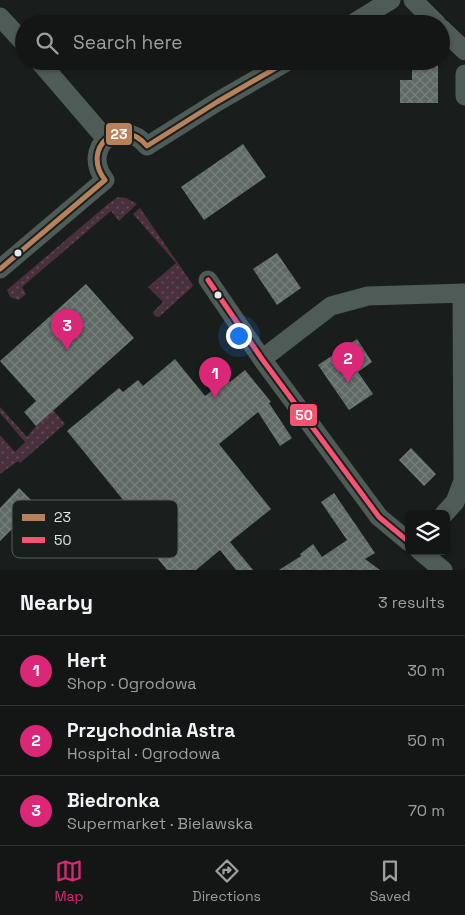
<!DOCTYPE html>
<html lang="en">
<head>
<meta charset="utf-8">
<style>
  body { margin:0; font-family:"Space Grotesk",sans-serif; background:#202322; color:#f1f3f6 }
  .controls { position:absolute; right:15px; bottom:15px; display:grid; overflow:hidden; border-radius:8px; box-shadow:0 1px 4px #0004 }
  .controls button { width:45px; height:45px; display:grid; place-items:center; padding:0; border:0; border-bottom:1px solid #323534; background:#131615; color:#f1f3f6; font:25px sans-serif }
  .you { position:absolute; left:238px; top:335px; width:18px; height:18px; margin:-12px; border:4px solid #fff; border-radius:50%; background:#1a73e8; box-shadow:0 0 0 8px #1a73e833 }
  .badge { display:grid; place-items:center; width:32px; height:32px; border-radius:50%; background:#db2777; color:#fff; font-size:16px; font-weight:700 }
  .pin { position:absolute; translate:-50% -41px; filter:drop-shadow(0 1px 2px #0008) }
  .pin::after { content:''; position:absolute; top:26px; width:18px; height:15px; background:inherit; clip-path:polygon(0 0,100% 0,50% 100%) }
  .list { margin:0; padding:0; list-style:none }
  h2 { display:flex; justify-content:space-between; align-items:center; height:65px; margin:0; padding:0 20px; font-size:21px }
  h2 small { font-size:16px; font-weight:400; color:#9d9fa0 }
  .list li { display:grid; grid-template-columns:32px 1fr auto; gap:15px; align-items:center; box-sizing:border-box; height:70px; padding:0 20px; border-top:1px solid #323534 }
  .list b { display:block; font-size:19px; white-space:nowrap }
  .list p { margin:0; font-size:16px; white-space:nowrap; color:#9d9fa0 }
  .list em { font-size:16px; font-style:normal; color:#9d9fa0 }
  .icon { flex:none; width:28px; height:28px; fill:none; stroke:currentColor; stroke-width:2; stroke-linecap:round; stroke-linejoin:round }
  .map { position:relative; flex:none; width:465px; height:570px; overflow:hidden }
  .search { position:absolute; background:#131615; box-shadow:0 1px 4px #0004; left:15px; right:15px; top:15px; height:55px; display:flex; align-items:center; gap:12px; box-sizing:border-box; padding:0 18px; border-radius:28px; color:#9d9fa0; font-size:19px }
  .sheet { height:275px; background:#131615 }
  nav { display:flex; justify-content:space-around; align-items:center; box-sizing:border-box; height:70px; border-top:1px solid #323534; background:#131615; font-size:14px; color:#9d9fa0 }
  nav a { display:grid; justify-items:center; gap:2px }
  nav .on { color:#db2777 }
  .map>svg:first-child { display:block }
  .grass { fill:url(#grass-dots) }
  .building { fill:url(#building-cross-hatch) }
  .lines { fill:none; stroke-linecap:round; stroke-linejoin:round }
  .minor { stroke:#4f5b57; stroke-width:19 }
  .bus-1-casing { stroke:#181f1c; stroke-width:9 }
  .bus-2-casing { stroke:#181f1c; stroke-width:9 }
  .bus-1 { stroke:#b6815c; stroke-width:5 }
  .bus-2 { stroke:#f65372; stroke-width:5 }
  .bus-dot { fill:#e5eae8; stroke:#181f1c; stroke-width:2 }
  .key { fill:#181f1c; stroke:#565c59; stroke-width:1 }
  .key-label { font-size:14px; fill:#e5eae8 }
  .line-badge { stroke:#181f1c; stroke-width:2 }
  .badge-label { font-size:14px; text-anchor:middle; font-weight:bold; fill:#fff }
</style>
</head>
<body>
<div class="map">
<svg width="465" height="570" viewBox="0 0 465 570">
  <defs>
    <pattern id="grass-dots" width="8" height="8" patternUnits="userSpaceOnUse" patternTransform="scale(1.25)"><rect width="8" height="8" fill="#49303c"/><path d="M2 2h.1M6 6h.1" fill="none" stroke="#634e58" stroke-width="1.8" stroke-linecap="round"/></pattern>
    <pattern id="building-cross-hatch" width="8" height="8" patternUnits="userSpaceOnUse" patternTransform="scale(1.25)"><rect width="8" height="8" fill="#5f6a66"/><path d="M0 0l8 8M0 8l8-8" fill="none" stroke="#767f7c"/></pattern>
  </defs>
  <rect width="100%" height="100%" fill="#191e1c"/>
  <!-- grass -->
  <path class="grass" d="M118,197L126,198L137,204L119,221L111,211L22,287L26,294L19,300L10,297L7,290L108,204Z
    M140,208L193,285L191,288L159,317L155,316L153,312L163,302L148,287L176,263L133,214Z
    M0,407L27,437L36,426L53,410L65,424L20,463L18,461L0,474V435L15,452L25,442L0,413Z"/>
  <!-- building -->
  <path class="building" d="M412,61H438V103H400V80H412Z
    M243,144L266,177L204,220L181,187Z
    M277,253L301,288L277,305L253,269Z
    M86,284L134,338L36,426L24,412L36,401L0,361Z
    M357,339L372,362L358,372L373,394L349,410L318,365Z
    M175,359L205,396L227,379L230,382L245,370L271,402L269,403L292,438L280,446L258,412L219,444L271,509L230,542L253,570H236L220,550L196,570H167L120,512L128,506L67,431L119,388L123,392L138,380L143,386Z
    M411,448L436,474L424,486L399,460Z
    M19,488L36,505L0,541V508Z
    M334,493L375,553L365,559L380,570H279L301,556L300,554L313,544L322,557L347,540L321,502Z"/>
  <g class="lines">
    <!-- minor -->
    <path class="minor" d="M413,0L437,24
      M0,17L24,43
      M352,24L391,0
      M441,28L465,51
      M39,61L106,139
      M465,96V74
      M0,269L105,180C80,148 120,114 147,146L217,102L288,61
      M208,280L262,359L379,517L409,542
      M262,359L331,306L368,296L465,293
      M444,514L455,502L463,481L462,293
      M420,551L443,570"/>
    <defs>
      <path id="bus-1" d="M0,269L105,180C80,148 120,114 147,146L217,102L288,61"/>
      <path id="bus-2" d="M208,280L262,359L379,517L409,542"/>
    </defs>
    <!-- bus-1 casing -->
    <use href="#bus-1" class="bus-1-casing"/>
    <!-- bus-2 casing -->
    <use href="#bus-2" class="bus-2-casing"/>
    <!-- bus-1 -->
    <use href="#bus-1" class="bus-1"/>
    <!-- bus-2 -->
    <use href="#bus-2" class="bus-2"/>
  </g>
  <!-- markers -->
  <g class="bus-dot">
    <circle cx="18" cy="253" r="4.5"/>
    <circle cx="218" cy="295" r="4.5"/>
  </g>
  <!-- legend -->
  <rect x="12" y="500" width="166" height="58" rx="8" class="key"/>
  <rect x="22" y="514" width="23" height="7" fill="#b6815c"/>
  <rect x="22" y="537" width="23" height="6" fill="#f65372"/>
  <g class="key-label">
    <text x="54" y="522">23</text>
    <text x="54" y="545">50</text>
  </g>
  <g class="line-badge">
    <rect x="105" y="122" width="28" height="24" rx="5" fill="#b6815c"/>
    <rect x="289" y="403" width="29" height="24" rx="5" fill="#f65372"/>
  </g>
  <g class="badge-label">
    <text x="119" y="139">23</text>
    <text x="304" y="420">50</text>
  </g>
</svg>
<div class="controls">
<button><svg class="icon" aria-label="layers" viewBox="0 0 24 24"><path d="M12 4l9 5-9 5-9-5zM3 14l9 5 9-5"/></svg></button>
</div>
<div class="you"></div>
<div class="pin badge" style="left:215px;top:398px">1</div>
<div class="pin badge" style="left:348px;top:383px">2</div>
<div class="pin badge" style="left:67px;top:350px">3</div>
<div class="search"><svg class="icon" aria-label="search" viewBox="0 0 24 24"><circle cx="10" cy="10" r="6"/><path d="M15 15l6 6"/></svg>Search here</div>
</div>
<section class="sheet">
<h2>Nearby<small>3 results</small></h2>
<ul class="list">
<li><span class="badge">1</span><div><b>Hert</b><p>Shop · Ogrodowa</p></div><em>30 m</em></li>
<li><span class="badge">2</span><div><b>Przychodnia Astra</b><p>Hospital · Ogrodowa</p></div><em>50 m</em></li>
<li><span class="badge">3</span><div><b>Biedronka</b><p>Supermarket · Bielawska</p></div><em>70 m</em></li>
</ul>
</section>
<nav>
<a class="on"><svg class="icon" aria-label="map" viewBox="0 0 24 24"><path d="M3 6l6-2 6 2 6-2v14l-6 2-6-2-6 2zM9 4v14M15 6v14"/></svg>Map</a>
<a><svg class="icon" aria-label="directions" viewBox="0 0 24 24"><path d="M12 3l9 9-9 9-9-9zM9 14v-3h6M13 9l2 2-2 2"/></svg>Directions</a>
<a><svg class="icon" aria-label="saved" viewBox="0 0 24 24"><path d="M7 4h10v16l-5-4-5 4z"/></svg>Saved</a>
</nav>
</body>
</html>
